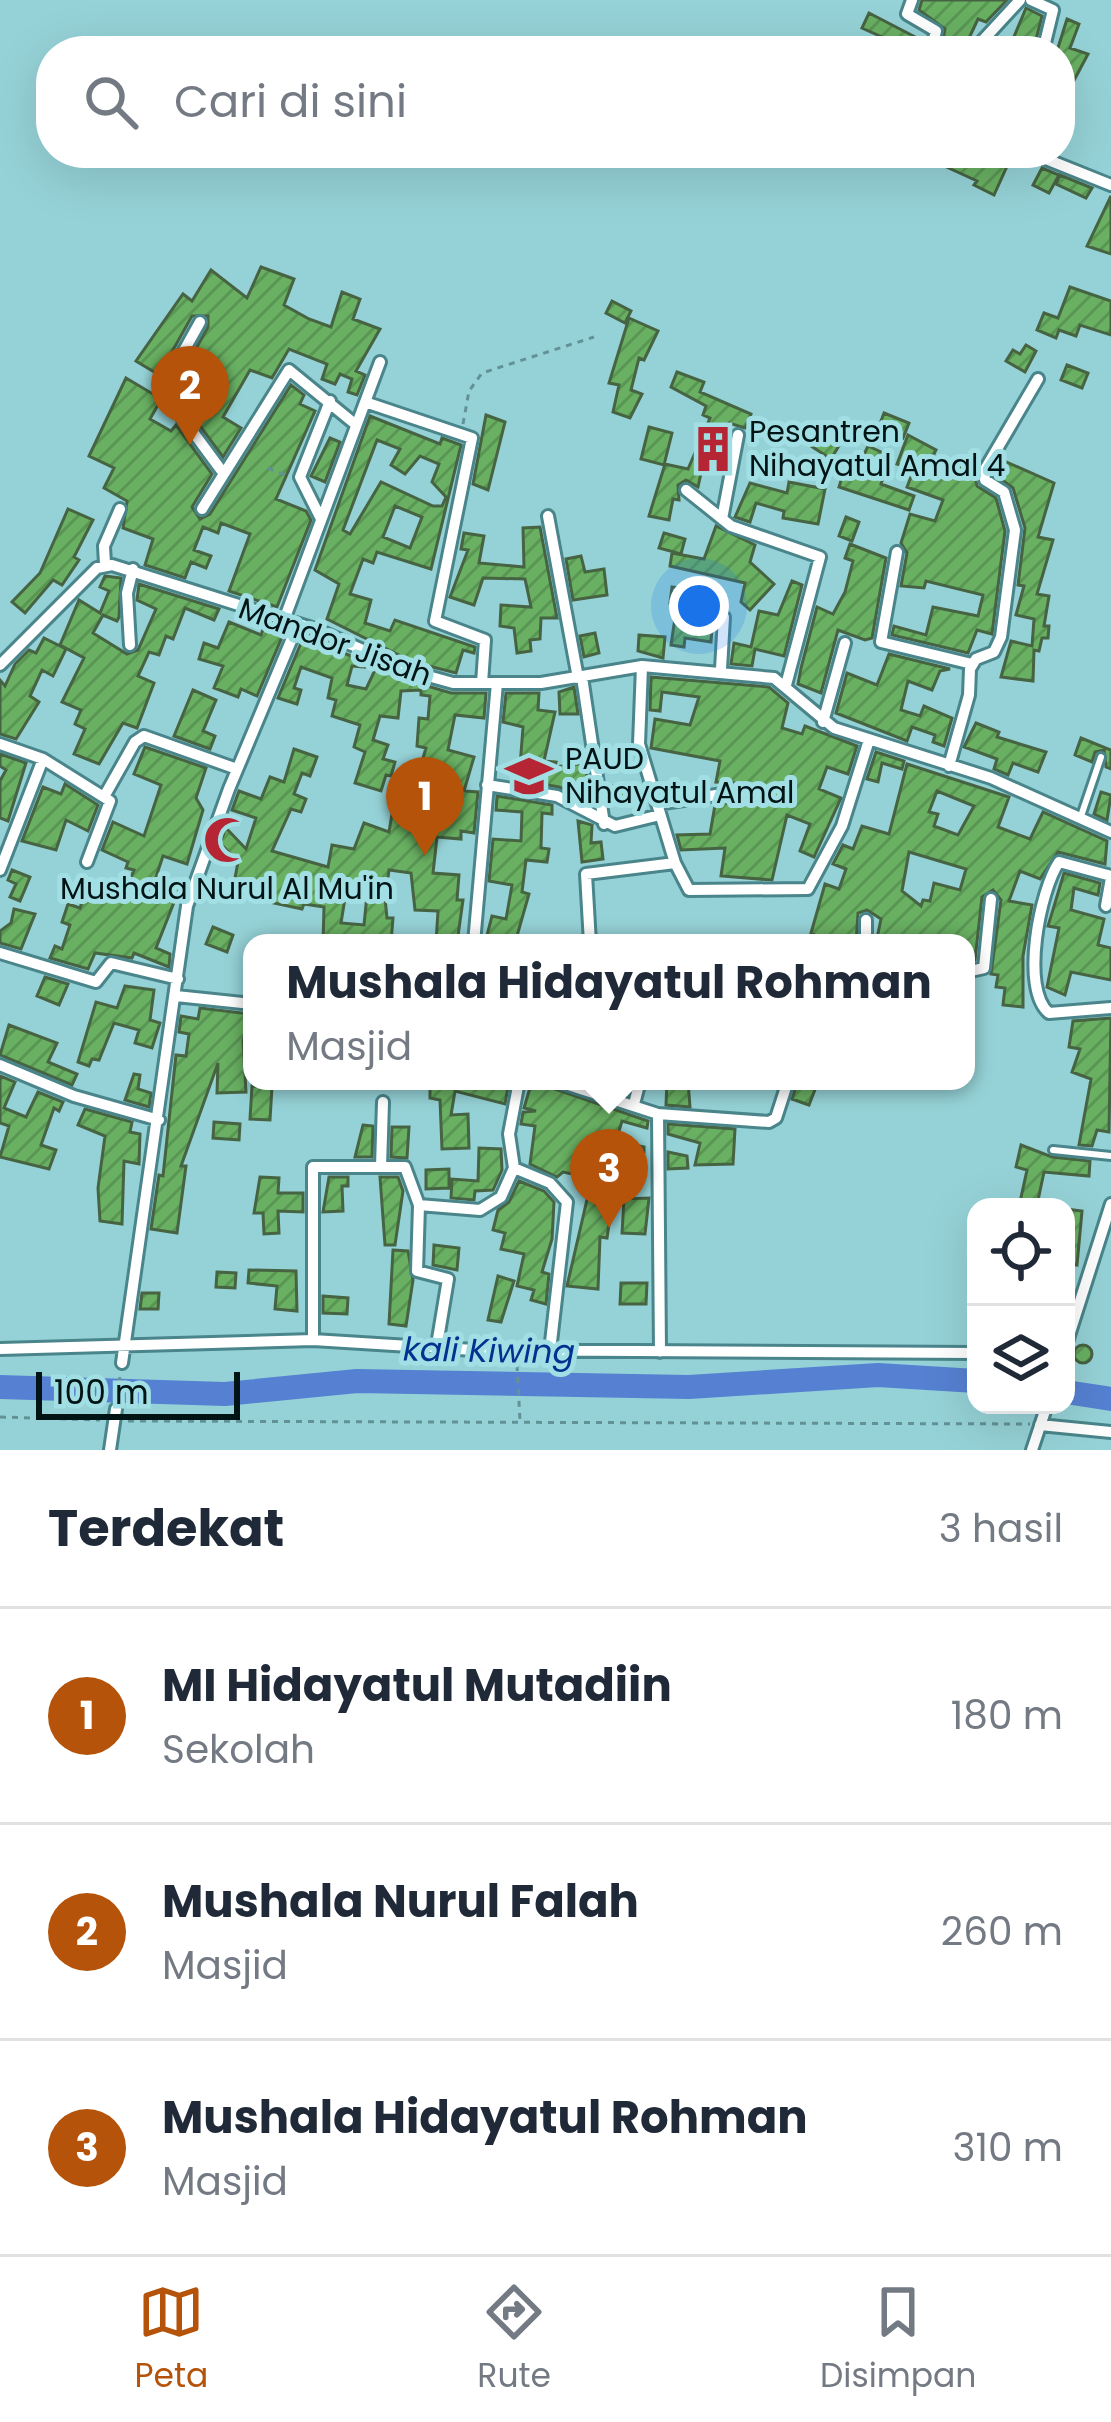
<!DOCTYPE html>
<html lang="id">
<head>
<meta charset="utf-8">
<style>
  body { margin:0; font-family:Poppins,sans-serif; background:#f2f2f3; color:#1f2937 }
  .controls { position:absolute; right:36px; bottom:36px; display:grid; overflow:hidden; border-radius:24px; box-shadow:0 12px 48px #0002 }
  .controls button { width:108px; height:108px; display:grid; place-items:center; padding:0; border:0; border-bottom:3px solid #e0e1e3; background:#fff; color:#1f2937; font:60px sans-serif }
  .scale { position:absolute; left:36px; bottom:30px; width:204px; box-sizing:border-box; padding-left:12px; border:6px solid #001315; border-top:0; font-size:33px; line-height:42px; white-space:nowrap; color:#001315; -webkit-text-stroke:9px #a1dfe4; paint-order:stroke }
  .you { position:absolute; left:699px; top:606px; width:42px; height:42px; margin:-30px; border:9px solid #fff; border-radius:50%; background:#1a73e8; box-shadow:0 0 0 18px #1a73e833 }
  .badge { display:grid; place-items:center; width:78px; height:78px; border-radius:50%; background:#b45309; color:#fff; font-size:39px; font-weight:700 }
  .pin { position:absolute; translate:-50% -99px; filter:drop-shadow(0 3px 6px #0008) }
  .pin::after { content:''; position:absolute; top:63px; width:42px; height:36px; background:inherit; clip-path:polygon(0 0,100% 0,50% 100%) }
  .popup { position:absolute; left:243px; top:934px; width:732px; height:156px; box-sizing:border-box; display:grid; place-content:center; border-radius:24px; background:#fff; filter:drop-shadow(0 3px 9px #0005); font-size:39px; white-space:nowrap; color:#747a83 }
  .popup b { font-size:45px; color:#1f2937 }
  .popup::after { content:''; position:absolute; left:50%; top:100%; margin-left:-24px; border:24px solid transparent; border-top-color:#fff }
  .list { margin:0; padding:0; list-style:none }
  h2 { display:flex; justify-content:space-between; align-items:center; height:156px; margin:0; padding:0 48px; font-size:51px }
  h2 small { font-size:39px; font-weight:400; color:#747a83 }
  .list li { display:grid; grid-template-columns:78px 1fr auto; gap:36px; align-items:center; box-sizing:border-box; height:216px; padding:0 48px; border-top:3px solid #e0e1e3 }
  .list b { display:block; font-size:45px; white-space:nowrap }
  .list p { margin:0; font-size:39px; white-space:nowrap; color:#747a83 }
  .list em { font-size:39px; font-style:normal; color:#747a83 }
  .icon { flex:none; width:66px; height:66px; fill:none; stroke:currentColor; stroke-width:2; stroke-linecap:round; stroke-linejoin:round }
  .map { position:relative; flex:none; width:1111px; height:1450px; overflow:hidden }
  .search { position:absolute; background:#fff; box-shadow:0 12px 48px #0002; left:36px; right:36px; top:36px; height:132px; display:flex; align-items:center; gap:30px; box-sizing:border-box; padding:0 42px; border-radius:48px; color:#747a83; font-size:45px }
  .sheet { height:804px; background:#fff }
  nav { display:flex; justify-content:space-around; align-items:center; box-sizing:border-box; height:168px; border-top:3px solid #e0e1e3; background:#fff; font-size:33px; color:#747a83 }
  nav a { display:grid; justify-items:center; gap:6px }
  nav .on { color:#b45309 }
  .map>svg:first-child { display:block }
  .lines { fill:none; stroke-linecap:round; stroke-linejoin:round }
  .river { stroke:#5681d2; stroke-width:24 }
  .building { fill:url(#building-hatch); stroke:#466342; stroke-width:3; fill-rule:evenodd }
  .service-casing { stroke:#49858a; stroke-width:12 }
  .minor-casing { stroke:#49858a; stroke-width:16 }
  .path { stroke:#639296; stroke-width:3; stroke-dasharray:6 6; stroke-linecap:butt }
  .service { stroke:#fff; stroke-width:6 }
  .minor { stroke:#fff; stroke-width:10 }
  .labels { text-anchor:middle; stroke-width:10; stroke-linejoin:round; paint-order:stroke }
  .poi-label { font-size:30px; fill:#001315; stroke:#a1dfe4; text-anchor:start }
  .street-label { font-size:30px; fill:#001315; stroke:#a1dfe4 }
  .water-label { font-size:33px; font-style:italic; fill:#023290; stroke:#a1dfe4 }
</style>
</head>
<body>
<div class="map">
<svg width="1111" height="1450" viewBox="0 0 1111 1450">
  <defs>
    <pattern id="building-hatch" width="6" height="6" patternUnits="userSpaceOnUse" patternTransform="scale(3)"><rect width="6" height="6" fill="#69b062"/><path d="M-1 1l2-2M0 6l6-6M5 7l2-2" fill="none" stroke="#599654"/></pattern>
  </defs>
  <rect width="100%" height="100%" fill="#95d2d7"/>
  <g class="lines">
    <!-- river -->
    <path class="river" d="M0,1387L225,1394L357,1381L689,1387L878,1375L976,1381
      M1066,1392L1111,1399"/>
  </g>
  <!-- building -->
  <path class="building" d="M922,0H1007L986,22L978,19L963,51H941L945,29L919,10Z
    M1026,8L1042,16L1033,51H1008Z
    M869,13L923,41L921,51H889L893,42L862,28Z
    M1067,19L1079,24L1070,48L1088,54L1062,103L1057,51Z
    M916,153H1013L994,195L974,185L977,181Z
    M1042,168L1059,175L1049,193L1033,185Z
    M1060,175L1092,188L1086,198L1056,184Z
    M1111,196V254L1087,246Z
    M261,267L294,279L284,305L309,319L331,327L342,292L360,299L353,319L380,329L356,371L365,375L357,395L348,392L352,379L340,374L335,384L322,379L327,364L289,349L272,378L250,370L223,417L241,428L223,457L200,426L204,403L175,386L208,327V316H192L159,375L136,361L183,294L192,301L211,270L247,298Z
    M1070,287L1111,301V335L1080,325L1076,336L1059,330L1056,338L1037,330L1044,313L1058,318Z
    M612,301L631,311L625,323L606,313Z
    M629,318L658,331L644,360L639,358L631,390L642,394L630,418L613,412L619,385L609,383Z
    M1026,345L1036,351L1025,372L1006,361L1013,350L1020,354Z
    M1067,365L1088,373L1082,388L1061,380Z
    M677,372L704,382L700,392L751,414L745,428L729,423L721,443L726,445L723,461L705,455L698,487L686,480L678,485L679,500L673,499L669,520L649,516L665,464L688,469L710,418L703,415L706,406L671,387Z
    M126,378L153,394L159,403L150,419L171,431L176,425L212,474L192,507L200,519L210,514L291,385L304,395L300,404L315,411L276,499L306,511L311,520L277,607L229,591L250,534L221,523L218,533L203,527L194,550L211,556L206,568L191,562L185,578L145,565L153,539L123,528L127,501L104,488L114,468L89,456Z
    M884,413L909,423L903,438L878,429Z
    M486,415L505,422L488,490L473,484Z
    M370,416L440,444L442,438L461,445L431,569L377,552L373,563L363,559L350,594L371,600L365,623L390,631L395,620L475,647L474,653L463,650L456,673L413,662L327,619L339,584L315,570ZM377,440L400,449L391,465L405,474L420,456L439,464L432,482L446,497L442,506H433L381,482L350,534L343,530ZM395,506L422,517L410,548L383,537Z
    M649,427L672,433L664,465L641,459Z
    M820,432L840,444L831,459L811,446Z
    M908,435L936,450L933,456L974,472L977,486L996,498L1005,531L992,634L977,630L968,653L892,635L894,626L926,635L933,607L978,616L983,595L926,581L924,588L901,586L907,553L901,543L910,514L935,521L943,500L907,487L914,469L897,464Z
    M330,438L340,442L325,482L311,476Z
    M868,446L890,456L881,484L914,496L909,510L839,487L843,474L853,478Z
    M1002,460L1054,483L1038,537L1053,540L1037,594L1049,596L1044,626H1049L1048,638H1042L1039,651L1034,650L1033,681L1001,677L1011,641L1032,646L1034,619L1016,615L1024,586L1018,585L1025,528L1013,488L994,474Z
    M789,482L825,489L818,524L783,518L784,511L756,503L750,522L735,517L750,483L787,493Z
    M68,509L93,520L74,557L79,560L62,585L53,580L25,613L12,602L40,573Z
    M846,517L859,522L852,541L839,536Z
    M716,526L755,545L750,562L774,584L750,610L741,602L745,583L670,566L672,553L704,559Z
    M540,527L557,618H541L540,639L530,640L531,651L517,653L514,628L500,626L501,605L531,607L525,579L483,578L474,605L450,597L468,550L461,549L464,533L484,536L479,563L524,567L523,528Z
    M664,533L685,539L681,554L659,548Z
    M850,544L886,558L872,638L865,640L838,630L821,693L798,684L801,668L817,607L833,614L845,592L853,561L845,558Z
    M581,556L585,572L604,569L607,595L573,600L566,559Z
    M105,576L121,578L119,617L117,621L103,615L93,633L127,654L138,650L156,609L137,600L139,584L219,609L214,620L185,608L173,639L166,636L159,655L149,652L138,676L154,683L137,728L123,723L99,764L74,754L85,729L75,724L81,710L62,702L84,658L60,645L79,600L100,613L109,591L100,587Z
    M792,581L802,585L784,656L755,649L752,666L731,664L734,643L751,647L759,611L778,615Z
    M672,587L697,590L694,611L713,614L711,642L685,638L684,647L671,645L677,604L670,603Z
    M229,622L261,635L265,624L285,630L257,696L241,689L238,697L214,688L223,666L199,659L204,643L218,648Z
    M595,633L599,653L584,657L580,636Z
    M639,635L665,637L663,658L638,651Z
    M304,636L407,680L451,693H486L484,718L455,715L448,750L474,757L464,791L478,792L474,833L461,831V839L437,837L433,873L459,875L457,900H463L457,943H436L438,911L415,910L411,873L389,870L385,898L387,918H393L391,943H323L324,907L304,904L302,909L232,894L238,862L220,843L226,828L246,849L256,818L232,810L239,791L261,799L270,777L284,782L294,749L317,757L310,776L302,773L294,794L306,799L301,812L291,809L272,851L328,867L332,845L354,849L364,823L389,832L393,808L442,812L444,787L415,785L426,748L417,746L419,718L428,719L430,696L421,695V690L401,691L398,718L380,716L373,740L388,745L383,759L395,762L391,776L386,775L381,791L355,783L365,752L354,747L360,725L332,716L336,700L328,698L332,678L301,667L294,688L301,690L297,704L278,698ZM352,666L376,668L366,689L347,685ZM346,892L367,895L364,925L341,923Z
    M44,638L66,649L53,676L42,670L30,696L39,702L16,739L0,734V680L5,686L15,664L29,650L36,653Z
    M889,654L950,669L940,671L932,690L908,681L901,710L920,716L924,706L952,718L944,746L933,742L935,735L912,727L907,741L836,713L847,673L877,685Z
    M651,677L769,687L788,703L782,728L802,734L805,726L857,746L848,774L827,767L819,789L841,798L814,857L800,851L810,824L787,815L772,880L721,876L725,848L681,850L677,835L710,834L715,805L741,800L745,789L738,783L716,782L720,761L651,748L655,719L690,725L699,697L662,692L660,711L650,710Z
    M574,687L578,714H560L559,692Z
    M193,690L216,700L203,731L215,736L210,749L174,736Z
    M506,693H539L538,710L555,712L544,761L556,762L555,767L585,763L591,803L559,787L519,780L523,727L503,722Z
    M976,723L999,732L997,737L1046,752L1038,772L1013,763L1008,775L994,769L997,759L964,747Z
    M1081,738L1111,750V769L1106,767L1104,750L1095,752L1092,762L1075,755Z
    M145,747L206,768L196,798L203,810L187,864L163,856L156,877L180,887L156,948L170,954L169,967L134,953L132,958L95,953L88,969L50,958L55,946L62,949L70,925L62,922L68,904L80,908L87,887L122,898L134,870L126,868L128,862L102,850L113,822L144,836L161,785L134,774Z
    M876,752L904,761L902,769L882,763L878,782L867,779Z
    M0,754L26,763L8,821L0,818V781L6,770L0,766Z
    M907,764L1009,797L998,827L1030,839L1043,812L1107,841L1105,864L1058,852L1040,879L1020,871L1009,901L1032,905L1023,956V1007L1003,1005L1005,988L996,987L998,975L991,974L1001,900L993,890L982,897L975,960L966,962V943H876L881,919L867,910L858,913L856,943H831L811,933L825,884L839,889L846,869L833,864L843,845L853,849L862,826L889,834ZM937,791L974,806L958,835L934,826L938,814L929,812ZM909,852L966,869L960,890L934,883L930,901L923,900L921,906L902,891Z
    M65,784L98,805L88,831L66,820L56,850L22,841L43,787L61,794Z
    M608,785L632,789L629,806L611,802Z
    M1101,792L1111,795L1107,820L1094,814Z
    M497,796L552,805V814L542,813L541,848L549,849L547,862L526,860L522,892L529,894L515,943H485L492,916L506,919L512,885L489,881L493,839L521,841L522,812L496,810Z
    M578,821L592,825L591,843L601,842L603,859L582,862Z
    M12,870L30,877L20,901L10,897L16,884L8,880Z
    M1064,873L1100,883L1098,895L1074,888L1071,910L1104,919L1098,945L1111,948V980L1071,972L1065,995L1047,987L1059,928L1048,926Z
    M14,909L35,914L21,949L0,943V931L11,923Z
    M213,927L233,935L227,952L206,944Z
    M45,977L68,984L59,1005L37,996Z
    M125,986L154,990L150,1020L160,1023L152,1048L135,1043L139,1030L114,1023L99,1060L92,1059L89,1066L78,1062L96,1002L117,1008Z
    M200,1008L250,1014L243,1041L246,1092L217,1093L218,1063L181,1166H186L177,1233L151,1229L159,1175L163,1176L176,1055L186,1056L189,1034L179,1032L181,1016L198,1019Z
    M1111,1018L1109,1132L1097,1130L1092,1146L1079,1145L1091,1079L1072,1072L1080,1049L1069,1047L1073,1021Z
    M9,1025L57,1043L48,1062L77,1074L72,1085L0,1055Z
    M134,1074L140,1075L138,1089L151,1093L149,1107L125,1100Z
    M0,1076L15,1082L4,1108L26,1117L38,1092L63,1102L59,1111L54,1108L41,1145L56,1150L49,1169L0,1157L9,1126L0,1123Z
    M430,1081H509L505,1104L455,1091L451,1115L468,1114L469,1148L442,1149L440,1100L430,1098Z
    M532,1081L648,1121L647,1128L622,1121L616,1141L644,1147V1152L642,1161L619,1156L607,1238L600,1237L598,1289L567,1286L592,1178L563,1172L557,1177L530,1164L535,1126L521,1124L523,1112L536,1111L524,1108Z
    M667,1081H688L690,1107L666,1105Z
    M798,1081L816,1087L809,1105L792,1099Z
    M252,1086L272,1087L270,1120L250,1119Z
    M85,1109L132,1122L130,1132L140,1134L139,1164L124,1161L122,1224L100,1221L98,1188L105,1136L78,1125Z
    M214,1122L240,1124L239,1140L213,1138Z
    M668,1124L735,1129L733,1164L695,1165L700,1143L668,1134Z
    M363,1125L373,1126L372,1157H355Z
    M392,1127H409L407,1158L391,1157Z
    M1021,1145L1052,1157L1090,1161L1089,1176L1044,1172L1037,1205L1020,1202L1027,1170L1016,1167Z
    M479,1148L501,1149L502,1170L493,1190L475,1191L474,1200L451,1198L452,1179L478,1181Z
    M668,1152L687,1156L688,1168L668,1169Z
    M449,1169V1188L426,1189V1170Z
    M260,1177L279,1178L278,1193H303V1212L278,1211L279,1233L264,1234L263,1213H254Z
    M329,1177H348V1186H342L343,1211L323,1212Z
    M380,1177H398L403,1191L395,1245H385Z
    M519,1181L544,1191L554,1202L552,1239L542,1272L549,1274L546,1304L531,1300L534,1290L517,1286L524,1254L501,1249L505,1233L493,1230L498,1210L509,1202Z
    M649,1198L645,1234L622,1233L624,1199Z
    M1066,1209L1082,1211L1077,1265L1066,1264Z
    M434,1245L459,1248L457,1270L433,1265Z
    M393,1250L408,1251L413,1280L406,1326L389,1324Z
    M249,1270L296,1271L297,1311L275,1309L277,1286L248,1283Z
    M217,1272L236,1273L235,1288L216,1287Z
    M498,1276L514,1281L501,1322L488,1320Z
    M621,1283H647L646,1304H620Z
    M142,1293H159L158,1309H140Z
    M323,1296L348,1298L347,1314L323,1313Z
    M1074 1354a9 9 0 1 1 18 0a9 9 0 1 1-18 0Z"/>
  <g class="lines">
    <defs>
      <path id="service" d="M1081,816L1101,757
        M1053,1150L1111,1156"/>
      <path id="minor" d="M912,0L907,14L936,31L931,51
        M1031,0L1053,10L1043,51
        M973,51L1020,0
        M1031,153L1111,185
        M200,322L162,390L221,470
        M365,402L472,438L435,621L485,640L482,683
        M686,490L731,526L820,557L786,685
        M202,509L289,370L355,424
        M548,516L578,678
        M320,517L300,477L330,401
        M722,519L738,435
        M897,552L881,642L972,664
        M105,564L104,546L120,509
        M284,620L380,362
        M130,645L127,593L133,569
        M0,665L97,568L112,565L318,630L410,671L453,683H541L642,666L774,678L834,728L991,778L1111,832
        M642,666L639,744L675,863L689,890L808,889L842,826L869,740
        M721,669L724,617
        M582,677L604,824
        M823,722L845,643
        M0,744L43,759L110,801L87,862
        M949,766L969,695L970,669L976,659L994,652L1001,637L1015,530L1004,492L985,480L984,471L1038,379
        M487,785L557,796L615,826L660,815
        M105,795L135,742L144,736L237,769
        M657,804L736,792
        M0,870L43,759
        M1111,876L1059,862C1040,890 1020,989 1049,1013L1111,1008
        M1106,906L1111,878
        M474,943L497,683
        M590,943L586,874L675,863
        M866,943V920
        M0,953L96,982L111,963L178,979
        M966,972L984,968L991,899
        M176,996L252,1004
        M0,1065L74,1096L159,1120
        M556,1081L658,1114L769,1122L776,1118L788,1081
        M634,1104L640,1081
        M658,1114L660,1352
        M381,1167L383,1102
        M514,1168L550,1183L567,1202L550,1351
        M313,1340V1167H405L419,1205
        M437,1345L448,1279L417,1271L419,1205L480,1210L501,1197L514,1168L509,1134L519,1081
        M1066,1345L1111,1204
        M0,1349L313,1340L474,1350L976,1353
        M122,1363L187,906L229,789L298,624
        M1040,1425L1111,1432
        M110,1450L116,1409
        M1032,1450L1047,1405"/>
    </defs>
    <!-- service casing -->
    <use href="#service" class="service-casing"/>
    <!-- minor casing -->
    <use href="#minor" class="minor-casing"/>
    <!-- path -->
    <path class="path" d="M463,424L469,391L482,373L594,337
      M268,468L287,476
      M517,1365L520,1421
      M118,1395L120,1375
      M0,1417L100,1420
      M128,1421L1030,1424"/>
    <!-- service -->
    <use href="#service" class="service"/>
    <!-- minor -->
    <use href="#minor" class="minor"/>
  </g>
  <!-- icons -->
  <defs>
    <symbol id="building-bare" viewBox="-9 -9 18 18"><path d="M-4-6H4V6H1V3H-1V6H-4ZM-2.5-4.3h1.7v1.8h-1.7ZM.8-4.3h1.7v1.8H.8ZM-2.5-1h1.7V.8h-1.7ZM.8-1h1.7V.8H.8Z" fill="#b62533" stroke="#a1dfe4" stroke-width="2.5" paint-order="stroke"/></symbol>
    <symbol id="school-bare" viewBox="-9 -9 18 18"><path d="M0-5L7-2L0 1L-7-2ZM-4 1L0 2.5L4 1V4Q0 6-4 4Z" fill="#b62533" stroke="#a1dfe4" stroke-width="2.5" paint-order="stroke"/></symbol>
    <symbol id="mosque-bare" viewBox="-9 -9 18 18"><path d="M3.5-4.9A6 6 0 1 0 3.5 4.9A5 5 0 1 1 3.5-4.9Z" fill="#b62533" stroke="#a1dfe4" stroke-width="2.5" paint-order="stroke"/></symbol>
  </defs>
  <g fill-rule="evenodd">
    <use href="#building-bare" x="680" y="416" width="66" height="66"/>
    <use href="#school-bare" x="496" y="743" width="66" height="66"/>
    <use href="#mosque-bare" x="194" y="807" width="66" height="66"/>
  </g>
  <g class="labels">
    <!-- poi labels -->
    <g class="poi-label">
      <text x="749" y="442">Pesantren<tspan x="749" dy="34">Nihayatul Amal 4</tspan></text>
      <text x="565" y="769">PAUD<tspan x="565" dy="34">Nihayatul Amal</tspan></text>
      <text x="227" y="899" text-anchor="middle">Mushala Nurul Al Mu'in</text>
    </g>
    <!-- street labels -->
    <g class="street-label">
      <text transform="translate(335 642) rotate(20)" y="10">Mandor Jisah</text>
    </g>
    <!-- water labels -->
    <g class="water-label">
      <text transform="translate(489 1350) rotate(1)" y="12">kali Kiwing</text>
    </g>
  </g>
</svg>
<div class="controls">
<button><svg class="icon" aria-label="locate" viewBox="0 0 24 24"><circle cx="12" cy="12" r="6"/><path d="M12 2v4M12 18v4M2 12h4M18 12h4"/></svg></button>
<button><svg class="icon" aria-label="layers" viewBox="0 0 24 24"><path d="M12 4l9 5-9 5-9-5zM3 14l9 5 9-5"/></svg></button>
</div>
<div class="scale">100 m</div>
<div class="you"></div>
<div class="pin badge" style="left:425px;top:856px">1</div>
<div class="pin badge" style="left:190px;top:445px">2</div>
<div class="pin badge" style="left:609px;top:1228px">3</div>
<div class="popup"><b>Mushala Hidayatul Rohman</b>Masjid</div>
<div class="search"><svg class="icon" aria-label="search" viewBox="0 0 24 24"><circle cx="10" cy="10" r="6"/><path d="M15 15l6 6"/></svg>Cari di sini</div>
</div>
<section class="sheet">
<h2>Terdekat<small>3 hasil</small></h2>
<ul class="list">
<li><span class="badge">1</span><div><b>MI Hidayatul Mutadiin</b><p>Sekolah</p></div><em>180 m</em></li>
<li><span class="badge">2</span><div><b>Mushala Nurul Falah</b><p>Masjid</p></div><em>260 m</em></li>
<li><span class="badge">3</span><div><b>Mushala Hidayatul Rohman</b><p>Masjid</p></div><em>310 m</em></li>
</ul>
</section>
<nav>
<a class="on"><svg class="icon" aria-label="map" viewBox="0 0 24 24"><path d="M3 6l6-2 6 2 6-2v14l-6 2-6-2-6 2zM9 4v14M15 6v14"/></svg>Peta</a>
<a><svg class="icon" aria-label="directions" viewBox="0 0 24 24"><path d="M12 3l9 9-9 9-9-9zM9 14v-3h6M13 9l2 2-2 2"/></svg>Rute</a>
<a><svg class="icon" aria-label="saved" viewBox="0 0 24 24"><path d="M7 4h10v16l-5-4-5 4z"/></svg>Disimpan</a>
</nav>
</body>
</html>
